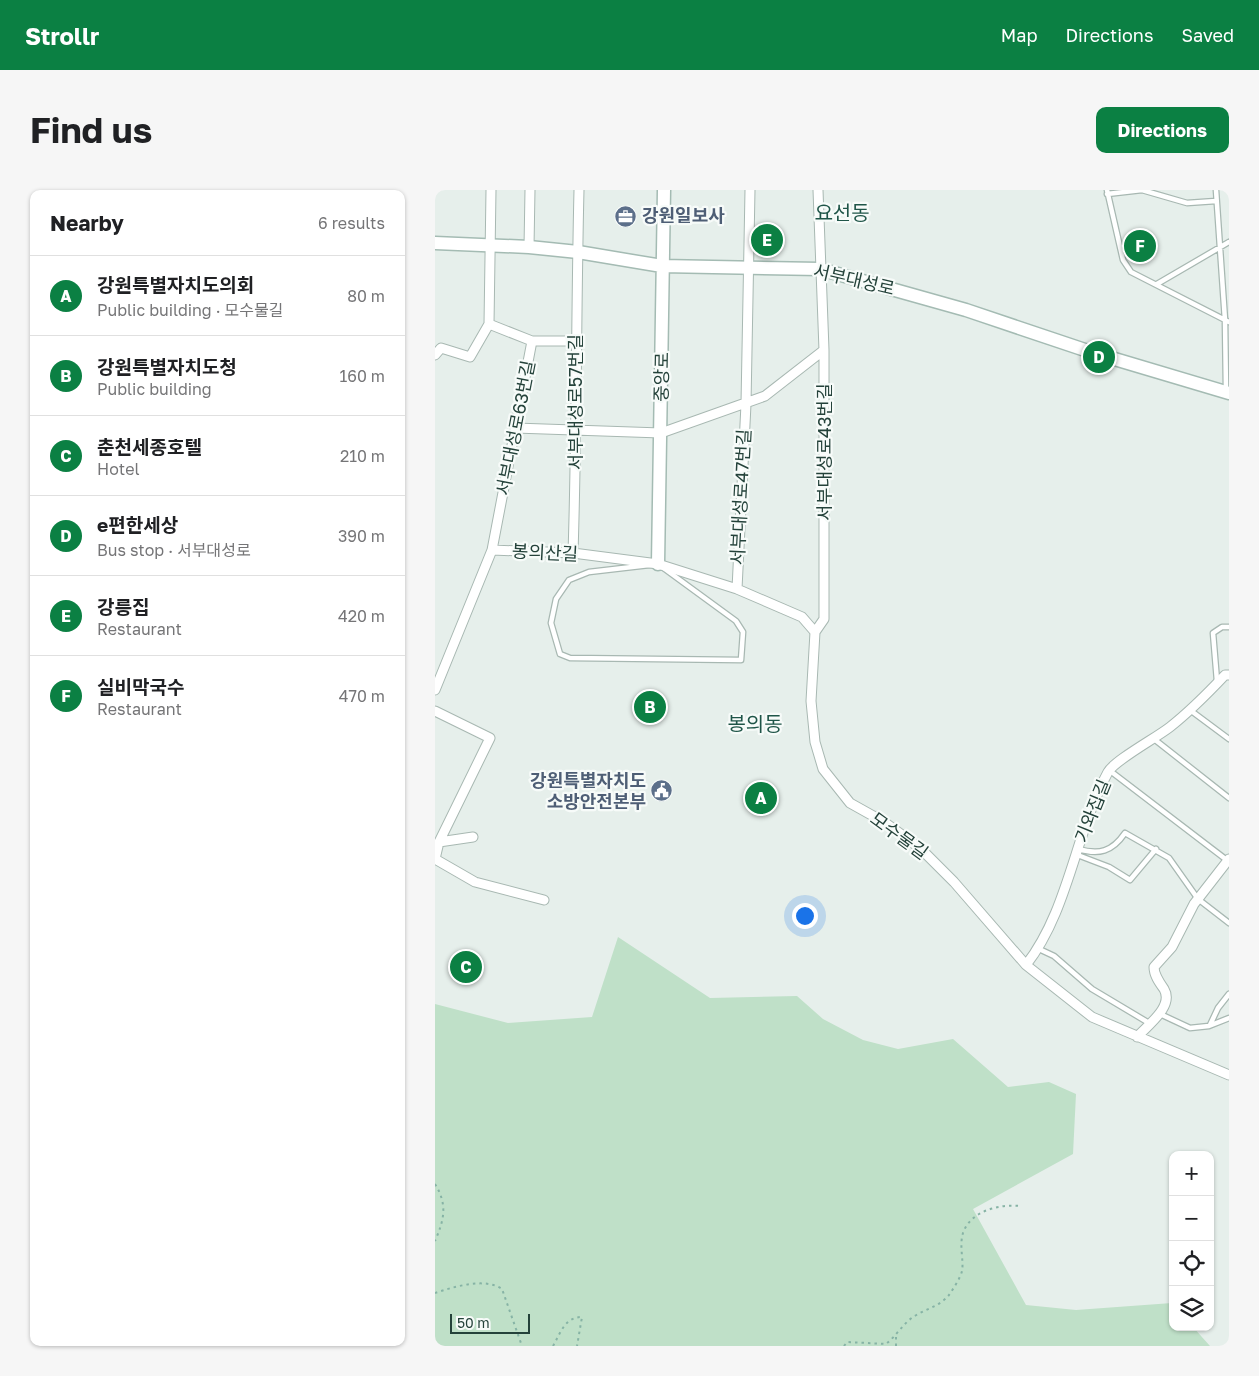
<!DOCTYPE html>
<html lang="en">
<head>
<meta charset="utf-8">
<style>
  body { margin:0; font-family:"Golos Text","Noto Sans KR",sans-serif; background:#f6f6f6; color:#202124 }
  .controls { position:absolute; right:15px; bottom:15px; display:grid; overflow:hidden; border-radius:10px; box-shadow:0 1px 4px #0004 }
  .controls button { width:45px; height:45px; display:grid; place-items:center; padding:0; border:0; border-bottom:1px solid #e0e0e0; background:#fff; color:#202124; font:25px sans-serif }
  .scale { position:absolute; left:15px; bottom:12px; width:80px; box-sizing:border-box; padding-left:5px; border:2px solid #24423a; border-top:0; font-size:14px; line-height:18px; white-space:nowrap; color:#24423a; -webkit-text-stroke:4px #f7fbf9; paint-order:stroke }
  .you { position:absolute; left:369px; top:725px; width:18px; height:18px; margin:-12px; border:4px solid #fff; border-radius:50%; background:#1a73e8; box-shadow:0 0 0 8px #1a73e833 }
  .badge { display:grid; place-items:center; width:32px; height:32px; border-radius:50%; background:#0b8043; color:#fff; font-size:16px; font-weight:700 }
  .pin { position:absolute; translate:-50% -50%; border:2px solid #fff; box-shadow:0 1px 5px #0006 }
  .list { margin:0; padding:0; list-style:none }
  h2 { display:flex; justify-content:space-between; align-items:center; height:65px; margin:0; padding:0 20px; font-size:21px }
  h2 small { font-size:16px; font-weight:400; color:#757577 }
  .list li { display:grid; grid-template-columns:32px 1fr auto; gap:15px; align-items:center; box-sizing:border-box; height:80px; padding:0 20px; border-top:1px solid #e0e0e0 }
  .list b { display:block; font-size:19px; white-space:nowrap }
  .list p { margin:0; font-size:16px; white-space:nowrap; color:#757577 }
  .list em { font-size:16px; font-style:normal; color:#757577 }
  .icon { flex:none; width:28px; height:28px; fill:none; stroke:currentColor; stroke-width:2; stroke-linecap:round; stroke-linejoin:round }
  .map { position:relative; flex:none; width:794px; height:1156px; overflow:hidden; border-radius:10px }
  header { display:flex; align-items:center; gap:30px; box-sizing:border-box; height:70px; padding:0 25px; background:#0b8043; color:#fff }
  header strong { font-size:24px }
  nav { display:flex; gap:28px; margin-inline-start:auto; font-size:18px }
  .intro { display:flex; align-items:center; justify-content:space-between; box-sizing:border-box; height:120px; padding:0 30px }
  h1 { margin:0; font-size:35px }
  .button { padding:12px 22px; border-radius:10px; background:#0b8043; color:#fff; font-size:18px; font-weight:700 }
  main { display:flex; gap:30px; padding:0 30px }
  aside { flex:1; background:#fff; border-radius:10px; box-shadow:0 1px 4px #0004 }
  .map>svg:first-child { display:block }
  .green { fill:#bfe0c8 }
  .lines { fill:none; stroke-linecap:round; stroke-linejoin:round }
  .lane-casing { stroke:#a8b8b2; stroke-width:7 }
  .street-casing { stroke:#a8b8b2; stroke-width:11 }
  .secondary-casing { stroke:#a4bbb3; stroke-width:15 }
  .path { stroke:#86b3a5; stroke-width:2; stroke-dasharray:2.5 4; stroke-linecap:butt }
  .lane { stroke:#fff; stroke-width:4.5 }
  .street { stroke:#fff; stroke-width:9 }
  .secondary { stroke:#fff; stroke-width:12 }
  .labels { text-anchor:middle; stroke-width:4.5; stroke-linejoin:round; paint-order:stroke }
  .service-label { font-size:18px; font-weight:bold; fill:#4e5e75; stroke:#f7fbf9; text-anchor:start }
  .street-label { font-size:18px; fill:#24423a; stroke:#f7fbf9 }
  .quarter-label { font-size:20px; fill:#1f5548; stroke:#f7fbf9 }
</style>
</head>
<body>
<header>
<strong>Strollr</strong>
<nav><a>Map</a><a>Directions</a><a>Saved</a></nav>
</header>
<div class="intro"><h1>Find us</h1><a class="button">Directions</a></div>
<main>
<aside>
<h2>Nearby<small>6 results</small></h2>
<ul class="list">
<li><span class="badge">A</span><div><b>강원특별자치도의회</b><p>Public building · 모수물길</p></div><em>80 m</em></li>
<li><span class="badge">B</span><div><b>강원특별자치도청</b><p>Public building</p></div><em>160 m</em></li>
<li><span class="badge">C</span><div><b>춘천세종호텔</b><p>Hotel</p></div><em>210 m</em></li>
<li><span class="badge">D</span><div><b>e편한세상</b><p>Bus stop · 서부대성로</p></div><em>390 m</em></li>
<li><span class="badge">E</span><div><b>강릉집</b><p>Restaurant</p></div><em>420 m</em></li>
<li><span class="badge">F</span><div><b>실비막국수</b><p>Restaurant</p></div><em>470 m</em></li>
</ul>
</aside>
<div class="map">
<svg width="794" height="1156" viewBox="0 0 794 1156">
  <rect width="100%" height="100%" fill="#e6efeb"/>
  <!-- green -->
  <path class="green" d="M183,747L275,808L362,806L388,829L428,850L463,859L518,849L573,897L614,892L641,904L638,964L538,1019L591,1115L641,1120L737,1113L738,1137H758L775,1156H0V814L73,833L157,827Z"/>
  <g class="lines">
    <defs>
      <path id="lane" d="M672,0L688,70L696,82L794,132
        M707,0L752,13L781,11
        M781,0L790,130L791,201
        M672,4L707,0
        M722,94L794,52
        M223,374L301,431L308,442L306,470L135,468L125,464L116,433L121,409L134,390L154,382Z
        M782,491L778,443L787,437H794
        M755,520L794,549
        M719,549L794,608
        M674,580L793,671
        M643,659C664,665 677,662 690,643L734,668L763,709L794,733
        M640,664L674,677L695,690L721,659
        M604,759L619,766L657,799L714,833
        M725,824L755,838L774,836L794,828
        M775,835L783,818L794,804"/>
      <path id="street" d="M56,0L54,134L97,151H140
        M94,57L95,0
        M0,165L6,158L35,167L54,134
        M80,238L226,243L330,206L389,160
        M57,360L97,151
        M138,363C142,242 141,121 144,0
        M302,399L311,214L315,0
        M380,442L389,429V160L383,0
        M0,500L57,360L138,363L223,374L302,399L367,427L380,442L376,511L380,552L388,579L415,613L449,632L485,658L519,692L591,775L657,827L794,885
        M0,521L55,548L4,652L0,669
        M4,652L38,647
        M0,669L40,692L109,710
        M591,775C634,720 640,643 673,582C680,570 721,548 735,537C754,522 773,503 790,485H794
        M702,847C714,834 739,816 729,799C724,792 719,785 719,777L737,757L759,714L794,669"/>
      <path id="secondary" d="M0,53L94,57L143,62L227,76L385,79L531,120L656,162L794,203
        M223,374L229,0"/>
    </defs>
    <!-- lane casing -->
    <use href="#lane" class="lane-casing"/>
    <!-- street casing -->
    <use href="#street" class="street-casing"/>
    <!-- secondary casing -->
    <use href="#secondary" class="secondary-casing"/>
    <!-- path -->
    <path class="path" d="M0,994C13,1015 9,1030 0,1051
      M0,1103C18,1097 50,1087 67,1099L87,1156
      M118,1156C126,1142 130,1127 147,1127L142,1156
      M409,1156L412,1152L451,1154C461,1146 468,1134 478,1127C490,1119 504,1117 514,1105C518,1099 525,1089 527,1081C529,1071 524,1056 528,1043C536,1020 565,1014 586,1016
      M461,1156V1147"/>
    <!-- lane -->
    <use href="#lane" class="lane"/>
    <!-- street -->
    <use href="#street" class="street"/>
    <!-- secondary -->
    <use href="#secondary" class="secondary"/>
  </g>
  <!-- icons -->
  <defs>
    <symbol id="office-disc" viewBox="-11 -11 22 22"><circle r="9.5" fill="#5c6f8a" stroke="#f7fbf9"/><path d="M-6-3h4V-5.5h4V-3h4V5H-6ZM-1-4.5V-3h2v-1.5ZM-6 0V1H6V0Z" fill="#fff"/></symbol>
    <symbol id="civic-disc" viewBox="-11 -11 22 22"><circle r="9.5" fill="#5c6f8a" stroke="#f7fbf9"/><path d="M-.6-6.5H3V-4.5H.6V-3L4-1V1h2V6H-6V1h2V-1L-.6-3ZM-1.2 2.5V6h2.4V2.5Z" fill="#fff"/></symbol>
  </defs>
  <g fill-rule="evenodd">
    <use href="#office-disc" x="178" y="14" width="25" height="25"/>
    <use href="#civic-disc" x="214" y="588" width="25" height="25"/>
  </g>
  <g class="labels">
    <!-- service labels -->
    <g class="service-label">
      <text x="207" y="32">강원일보사</text>
      <text x="211" y="597" text-anchor="end">강원특별자치도<tspan x="211" dy="21">소방안전본부</tspan></text>
    </g>
    <!-- street labels -->
    <g class="street-label">
      <text transform="translate(419 90) rotate(13)" y="6">서부대성로</text>
      <text transform="translate(227 187) rotate(-89)" y="6">중앙로</text>
      <text transform="translate(141 212) rotate(-90)" y="6">서부대성로57번길</text>
      <text transform="translate(81 238) rotate(-79)" y="6">서부대성로63번길</text>
      <text transform="translate(390 262) rotate(-90)" y="6">서부대성로43번길</text>
      <text transform="translate(306 307) rotate(-87)" y="6">서부대성로47번길</text>
      <text transform="translate(110 363) rotate(3)" y="6">봉의산길</text>
      <text transform="translate(658 621) rotate(-68)" y="6">기와집길</text>
      <text transform="translate(464 646) rotate(36)" y="6">모수물길</text>
    </g>
    <!-- quarter labels -->
    <g class="quarter-label">
      <text x="407" y="30">요선동</text>
      <text x="320" y="541">봉의동</text>
    </g>
  </g>
</svg>
<div class="controls">
<button>+</button>
<button>−</button>
<button><svg class="icon" aria-label="locate" viewBox="0 0 24 24"><circle cx="12" cy="12" r="6"/><path d="M12 2v4M12 18v4M2 12h4M18 12h4"/></svg></button>
<button><svg class="icon" aria-label="layers" viewBox="0 0 24 24"><path d="M12 4l9 5-9 5-9-5zM3 14l9 5 9-5"/></svg></button>
</div>
<div class="scale">50 m</div>
<div class="you"></div>
<div class="pin badge" style="left:326px;top:608px">A</div>
<div class="pin badge" style="left:215px;top:517px">B</div>
<div class="pin badge" style="left:31px;top:777px">C</div>
<div class="pin badge" style="left:664px;top:167px">D</div>
<div class="pin badge" style="left:332px;top:50px">E</div>
<div class="pin badge" style="left:705px;top:56px">F</div>
</div>
</main>
</body>
</html>
